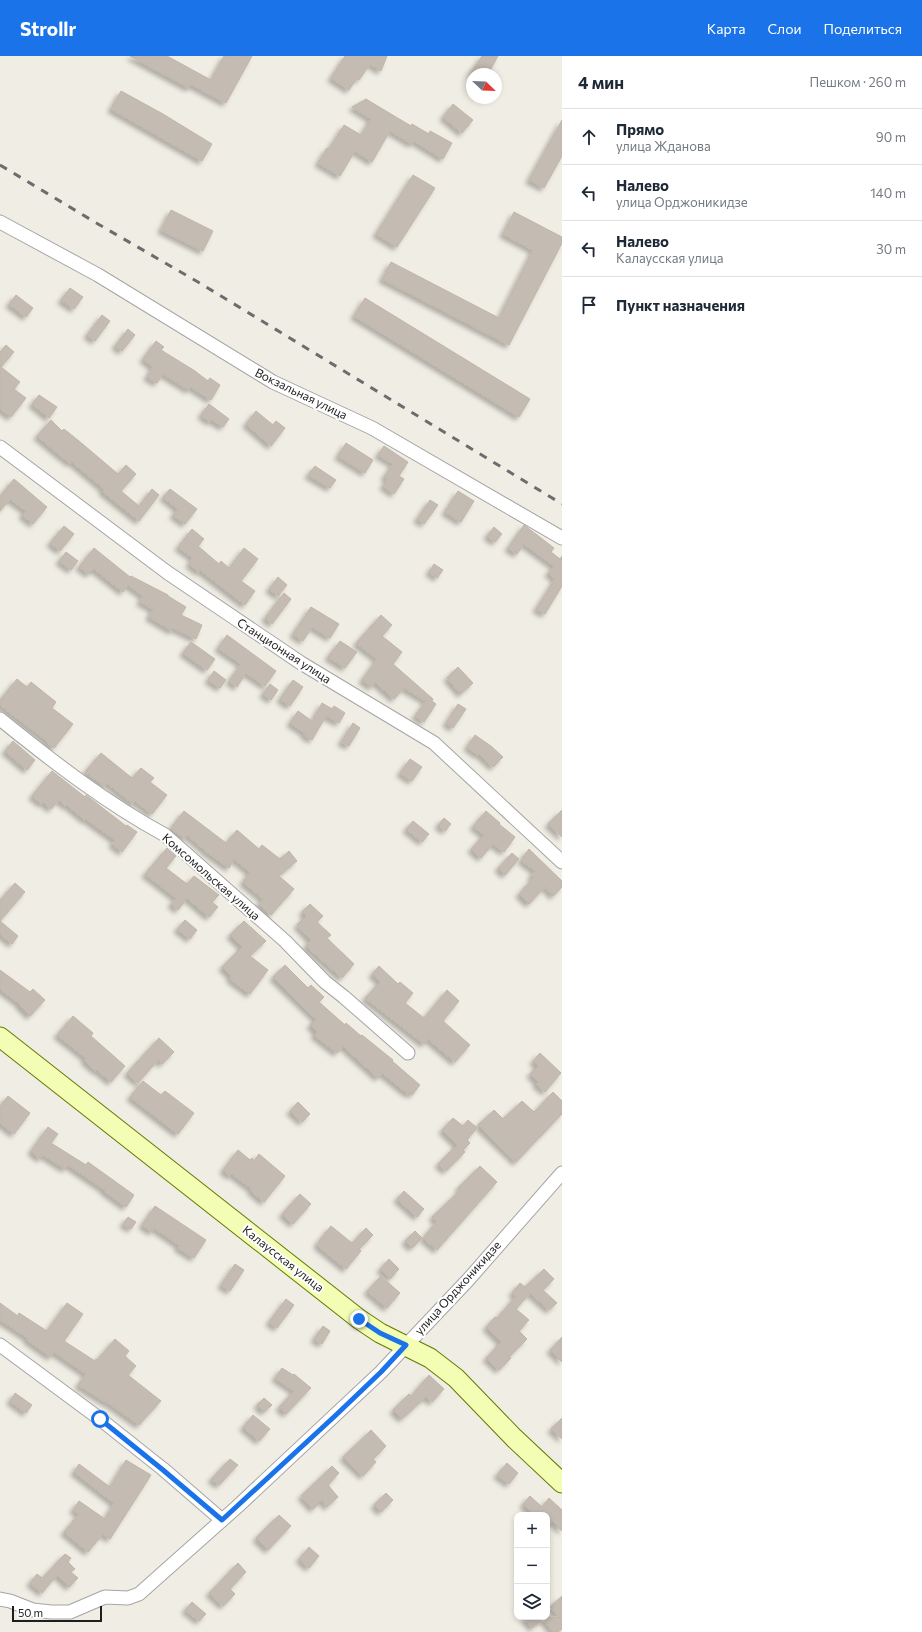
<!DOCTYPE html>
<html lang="ru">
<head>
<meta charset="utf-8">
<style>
  body { margin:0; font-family:Commissioner,sans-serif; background:#f6f6f7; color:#1f2937 }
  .controls { position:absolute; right:12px; bottom:12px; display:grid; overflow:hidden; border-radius:8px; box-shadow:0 2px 6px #0003 }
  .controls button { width:36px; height:36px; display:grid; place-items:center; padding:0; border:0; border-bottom:1px solid #e0e1e3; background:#fff; color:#1f2937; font:20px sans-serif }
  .compass { position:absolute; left:466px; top:12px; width:36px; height:36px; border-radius:50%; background:#fff; box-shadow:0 2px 6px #0003; rotate:113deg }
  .scale { position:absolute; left:12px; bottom:10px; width:90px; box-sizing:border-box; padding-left:4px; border:2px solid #1e1e1e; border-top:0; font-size:11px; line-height:14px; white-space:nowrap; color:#1e1e1e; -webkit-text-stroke:3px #fff; paint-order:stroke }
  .stop { position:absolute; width:12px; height:12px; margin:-9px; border:3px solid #1a73e8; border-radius:50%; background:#fff }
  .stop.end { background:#1a73e8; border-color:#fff; box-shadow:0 1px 4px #0008 }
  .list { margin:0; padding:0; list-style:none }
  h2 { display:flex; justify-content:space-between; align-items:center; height:52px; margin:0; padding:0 16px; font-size:17px }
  h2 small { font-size:13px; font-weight:400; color:#747a83 }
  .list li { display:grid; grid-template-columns:26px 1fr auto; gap:12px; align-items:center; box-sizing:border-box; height:56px; padding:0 16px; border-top:1px solid #e0e1e3 }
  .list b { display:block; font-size:15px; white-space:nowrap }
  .list p { margin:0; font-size:13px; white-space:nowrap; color:#747a83 }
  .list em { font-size:13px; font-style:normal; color:#747a83 }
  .icon { flex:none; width:22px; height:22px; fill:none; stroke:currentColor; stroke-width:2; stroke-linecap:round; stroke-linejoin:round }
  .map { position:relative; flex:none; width:562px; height:1576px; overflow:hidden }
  header { display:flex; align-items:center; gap:24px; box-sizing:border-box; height:56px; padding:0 20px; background:#1a73e8; color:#fff }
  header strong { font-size:19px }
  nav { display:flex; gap:22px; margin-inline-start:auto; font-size:14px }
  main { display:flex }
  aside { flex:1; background:#fff }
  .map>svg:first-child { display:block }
  .building { fill:#c4bcb3; stroke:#c2b5a5; filter:url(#shadow) }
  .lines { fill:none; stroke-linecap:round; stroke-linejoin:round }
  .street-casing { stroke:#a5a5a5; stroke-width:15 }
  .secondary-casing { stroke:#627b00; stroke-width:21 }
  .street { stroke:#fff; stroke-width:13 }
  .secondary { stroke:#f3fdb4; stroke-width:19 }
  .rail { stroke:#6c6c6c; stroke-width:3; stroke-dasharray:8 8; stroke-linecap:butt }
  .route { stroke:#1a73e8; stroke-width:5 }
  .labels { text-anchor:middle; stroke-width:4; stroke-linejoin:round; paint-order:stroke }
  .street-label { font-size:12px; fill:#1e1e1e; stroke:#fff }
</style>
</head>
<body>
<header>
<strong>Strollr</strong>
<nav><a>Карта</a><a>Слои</a><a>Поделиться</a></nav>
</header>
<main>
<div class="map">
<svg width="562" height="1576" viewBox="0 0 562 1576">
  <defs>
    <filter id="shadow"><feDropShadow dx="-3.5" dy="3.5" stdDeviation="2" flood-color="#0004"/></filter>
  </defs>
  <rect width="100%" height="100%" fill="#f0ede4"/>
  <!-- building -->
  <path class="building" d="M130,0H167L211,24L224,0H252L226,47L192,29L189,32Z
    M345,0H387L381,15L370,8L359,24L357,22L349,34L331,22Z
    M482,0H498L488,18H471Z
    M121,35L163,58L212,88L202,105L111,53Z
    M366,43L411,70L412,68L429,78L430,75L452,87L443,103L414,85L412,88L390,75L372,106L355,95L340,120L318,107L327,92L329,93L344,69L361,79L371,63L352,51Z
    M453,48L473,64L462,77L443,61Z
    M562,64V100L544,132L529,124Z
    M413,119L435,132L397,191L376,178Z
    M171,154L213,175L203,195L161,174Z
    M514,156L562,181V187L509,289L382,223L391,206L499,262L533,194L503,178Z
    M70,232L83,241L74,253L61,244Z
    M16,239L33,252L26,261L9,248Z
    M365,242L530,343L519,361L354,260Z
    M102,259L110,265L95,285L87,279Z
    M128,273L135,279L122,295L115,290Z
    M156,285L164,291L161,294L195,315L208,325L210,322L220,329L211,344L191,331L189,334L163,318L157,327L147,321L153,311L143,303Z
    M6,289L14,296L1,311L20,326L14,333L26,342L11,361L0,353V296Z
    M39,339L57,351L49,362L32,348Z
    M209,348L229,363L223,371L212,364L210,366L201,359Z
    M256,355L273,369L276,365L285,372L271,390L246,368Z
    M51,364L62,375L64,373L79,385L118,418L126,409L136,418L121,435L139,450L152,433L159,439L139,465L102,435L104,433L72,406L70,407L56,396L37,380Z
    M346,387L373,404L365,417L338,400Z
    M384,390L408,406L399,420L404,423L394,438L383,430L388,423L384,421L393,408L378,399Z
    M315,410L336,424L330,432L308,419Z
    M14,423L47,451L33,468L22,459L26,455L10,443L0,455V440Z
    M170,433L197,453L185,468L173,459L178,453L163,441Z
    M458,435L474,445L461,466L445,456Z
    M430,444L438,449L424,468L417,463Z
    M524,469L554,492L551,496L560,503L562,500V530L545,558L536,553L555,523L548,517L554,510L524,488L517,498L508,492Z
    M64,470L74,478L60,495L50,487Z
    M494,471L502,478L495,486L487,480Z
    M192,473L204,483L198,490L219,508L221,505L229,512L244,492L258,503L241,525L255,535L245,549L200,514L199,516L189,508L193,502L178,491Z
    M94,492L130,521L131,520L168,539V540L186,551L181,559L202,569L196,583L173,572L172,575L149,561L153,553L140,546L143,540L128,529L123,536L94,513L89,518L79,511Z
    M66,496L78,505L71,514L59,505Z
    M434,508L443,514L437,522L429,516Z
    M278,521L287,529L278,540L269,533Z
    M284,537L291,543L272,568L265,562Z
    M311,551L339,568L330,582L312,571L303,585L293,578Z
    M381,559L392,569L382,580L402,596L393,608L433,643L432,645L436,648L424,666L415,660L426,645L404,632L394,643L375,626L372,631L362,624L377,603L356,587Z
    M227,579L276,615L265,630L246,617L237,631L229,625L241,608L218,592Z
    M340,585L357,596L345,612L328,601Z
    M191,586L215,603L207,614L183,597Z
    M458,611L473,627L461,638L447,622Z
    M214,615L226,624L220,632L208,624Z
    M17,623L27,631L31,626L56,646L52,652L73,668L54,692L46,686L47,685L0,649V644Z
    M293,624L303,631L290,650L280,643Z
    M270,628L278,634L271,644L263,638Z
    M322,647L332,653L334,650L345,657L339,667L326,660L312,684L304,679L305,677L290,667L298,655L312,665Z
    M458,648L466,653L453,672L446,667Z
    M353,667L360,672L349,690L341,686Z
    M475,679L491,690L503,701L493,711L479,698L478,699L467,691Z
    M13,685L35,704L27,714L5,695Z
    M101,697L132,722L141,712L154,722L150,726L167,739L152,758L135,745L133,748L107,727L105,730L85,716Z
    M410,703L422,711L412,725L400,717Z
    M52,715L85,741L86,739L126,770L127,769L137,776L122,796L112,788L115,784L86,763L85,764L67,749L66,750L59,744L51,753L43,746L42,748L32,740Z
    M562,754V781L548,768Z
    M184,755L226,787L237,774L259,793L262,789L280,803L289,795L297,805L279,820L294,833L271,859L259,848L263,843L243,826L250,816L234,803L229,812L208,797L187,779L185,783L171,772Z
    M486,755L500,767L499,768L515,781L504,796L493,788L481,802L471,793L484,779L473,770Z
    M444,762L451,768L445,775L438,769Z
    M413,765L429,778L422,786L406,773Z
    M167,792L176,800L166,812L187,828L194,820L219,839L212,846L218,851L209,861L187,842L178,854L171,848L176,842L145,818Z
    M529,793L562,825V831L553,840L545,831L529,848L519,838L533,822L531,820L535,815L521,804Z
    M512,797L519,803L505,819L498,812Z
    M15,827L25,836L0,865L18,880L12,888L0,878V844Z
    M310,848L323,860L317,866L331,879L327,882L354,908L342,922L306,890L311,884L297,869L306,860L302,856Z
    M185,864L197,874L190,883L177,873Z
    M244,865L266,885L250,900L268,914L250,938L230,923L231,920L222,911L242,891L230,879Z
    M285,909L308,932L311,929L324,941L319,946L345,969L346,967L361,980L362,979L393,1004L392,1005L420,1029L412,1039L409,1036L408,1038L382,1017L378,1022L343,990L337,997L314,979L317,976L310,969L316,963L273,921Z
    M379,910L398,928L400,926L413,937L405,947L424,962L447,934L459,945L443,965L470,989L455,1006L428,983L424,988L365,942L380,926L372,918Z
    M0,914L30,936L33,933L45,944L30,960L19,949L20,948L0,933Z
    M73,960L93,977L91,980L125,1010L111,1026L97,1014L96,1015L84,1004L86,1002L57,979Z
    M159,982L174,996L162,1008L158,1004L138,1027L127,1017Z
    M540,997L561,1017L545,1036L536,1028L538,1026L530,1018L538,1010L533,1005Z
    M143,1025L161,1039L165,1035L194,1057L178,1078L130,1041Z
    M553,1036L562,1045V1058L516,1106L478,1069L494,1054L503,1063L522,1045L534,1056Z
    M8,1040L30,1057L14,1078L0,1067V1050Z
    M298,1046L310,1058L302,1066L290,1055Z
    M453,1062L463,1070L468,1064L477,1072L467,1084L470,1087L463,1094L465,1096L446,1115L438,1108L457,1089L442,1074Z
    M48,1071L58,1078L51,1087L86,1109L88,1106L134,1139L126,1151L104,1135L105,1134L68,1109L65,1113L43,1099L40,1103L31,1095Z
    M238,1094L250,1104L252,1102L254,1105L259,1098L285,1120L264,1146L251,1135L252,1133L232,1118L230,1120L223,1114Z
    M480,1110L497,1126L437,1194L423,1182L437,1165L432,1161L460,1134L458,1132Z
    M404,1135L424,1153L417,1161L397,1143Z
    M300,1138L311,1148L293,1168L282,1158Z
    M155,1150L206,1184L194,1202L178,1192L179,1189L154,1172L152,1176L142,1169Z
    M128,1161L136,1166L131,1173L123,1168Z
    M331,1170L352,1187L366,1172L373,1179L359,1193L361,1195L346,1213L318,1190V1186Z
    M415,1175L422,1182L412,1192L405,1185Z
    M389,1203L399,1213L390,1223L380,1213Z
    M235,1208L244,1214L230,1235L221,1229Z
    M544,1213L554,1223L543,1234L557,1247L549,1254L530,1237L516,1253L529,1264L519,1275L527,1283L509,1301L511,1302L499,1314L486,1302L501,1286L486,1271L495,1261L497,1262L516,1240L512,1237L520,1227L525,1231Z
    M381,1220L400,1237L387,1252L367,1235Z
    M286,1243L294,1249L277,1272L269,1266Z
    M0,1247L18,1260L19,1257L47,1275L67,1247L83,1258L64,1285L95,1305L96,1303L97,1304L115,1283L129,1295L125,1300L136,1310L128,1319L161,1345L139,1369L107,1346V1347L78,1329L86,1318L54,1296L51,1301L27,1284L28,1282L0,1264Z
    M323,1270L330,1275L322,1288L314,1283Z
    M562,1281V1306L550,1294Z
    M282,1312L293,1319L294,1318L311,1332L286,1358L279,1351L294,1335L275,1322Z
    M429,1319L444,1333L432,1346L426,1341L402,1363L393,1354L409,1338L411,1340Z
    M15,1337L32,1349L26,1357L10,1345Z
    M264,1342L272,1349L264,1356L257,1349Z
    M253,1359L270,1373L259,1385L243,1371Z
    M562,1362V1383L551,1373Z
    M371,1374L386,1390L373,1403L376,1406L363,1420L343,1401Z
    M230,1403L238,1409L219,1429L211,1423Z
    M126,1404L151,1419L110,1483L103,1478L88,1496L64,1476L79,1458L73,1454L79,1445L105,1463L114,1447L74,1416L79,1408L110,1431Z
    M507,1407L518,1417L509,1428L497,1419Z
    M332,1410L339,1417L328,1429L338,1441L327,1451L322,1444L313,1453L301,1440Z
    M386,1437L393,1444L381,1456L374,1449Z
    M530,1440L542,1451L549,1442L562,1454V1475L552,1465L547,1471V1459H534L523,1448Z
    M279,1459L291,1470L268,1494L256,1482Z
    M309,1491L319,1500L309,1512L299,1503Z
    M65,1498L71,1502L68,1506L75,1513L71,1516L78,1522L69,1531L57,1519L42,1537L30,1527L37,1518L42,1522Z
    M238,1507L246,1516L230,1533L235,1538L223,1550L209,1537Z
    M562,1540V1573L558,1576H553L543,1563L532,1572L524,1561H559L550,1551Z
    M192,1546L206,1558L199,1565L185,1554Z"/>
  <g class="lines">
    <defs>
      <path id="street" d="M0,166L98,219L273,326L372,372L562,482
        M0,391L168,517L301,607L434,687L562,806
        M0,663C52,705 106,747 165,779L285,885L325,926L344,941L408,997
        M0,1289L100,1363L163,1413L222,1464
        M0,1543L10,1545L33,1554L51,1556H70L105,1541L128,1542L139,1538L238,1450L381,1316L468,1224L562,1117"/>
      <path id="secondary" d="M0,981L359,1263L380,1277L430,1302L456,1322L514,1382L562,1427"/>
    </defs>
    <!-- street casing -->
    <use href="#street" class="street-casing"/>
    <!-- secondary casing -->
    <use href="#secondary" class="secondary-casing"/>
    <!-- street -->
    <use href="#street" class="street"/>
    <!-- secondary -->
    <use href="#secondary" class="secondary"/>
    <!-- rail -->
    <path class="rail" d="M0,109L98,168L198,226L562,448"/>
  </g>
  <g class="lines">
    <!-- route -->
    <path class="route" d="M100,1363L163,1414L222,1464L336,1359L381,1316L406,1289L380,1277L359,1263"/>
  </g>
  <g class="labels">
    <!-- street labels -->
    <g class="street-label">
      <text transform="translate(301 338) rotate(26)" y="4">Вокзальная улица</text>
      <text transform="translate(284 595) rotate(33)" y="4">Станционная улица</text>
      <text transform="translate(211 821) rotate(41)" y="4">Комсомольская улица</text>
      <text transform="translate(283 1203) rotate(38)" y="4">Калаусская улица</text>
      <text transform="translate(458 1232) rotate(-48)" y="4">улица Орджоникидзе</text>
    </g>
  </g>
</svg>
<div class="controls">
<button>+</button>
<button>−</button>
<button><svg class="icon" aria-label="layers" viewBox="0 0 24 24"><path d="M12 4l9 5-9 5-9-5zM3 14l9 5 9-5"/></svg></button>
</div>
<svg class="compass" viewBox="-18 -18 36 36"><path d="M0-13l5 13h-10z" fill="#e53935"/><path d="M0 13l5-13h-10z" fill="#747a83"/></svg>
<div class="scale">50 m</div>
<div class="stop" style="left:100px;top:1363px"></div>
<div class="stop end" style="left:359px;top:1263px"></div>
</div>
<aside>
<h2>4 мин<small>Пешком · 260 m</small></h2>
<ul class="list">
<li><svg class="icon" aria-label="ahead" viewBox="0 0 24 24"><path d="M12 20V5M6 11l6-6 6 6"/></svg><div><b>Прямо</b><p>улица Жданова</p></div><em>90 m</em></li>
<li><svg class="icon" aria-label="left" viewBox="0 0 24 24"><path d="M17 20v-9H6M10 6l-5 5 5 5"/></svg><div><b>Налево</b><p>улица Орджоникидзе</p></div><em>140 m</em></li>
<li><svg class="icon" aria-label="left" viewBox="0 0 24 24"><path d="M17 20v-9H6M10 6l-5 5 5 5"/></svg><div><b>Налево</b><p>Калаусская улица</p></div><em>30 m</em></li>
<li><svg class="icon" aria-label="arrive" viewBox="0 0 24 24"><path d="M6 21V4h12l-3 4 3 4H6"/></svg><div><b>Пункт назначения</b></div></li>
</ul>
</aside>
</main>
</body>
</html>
